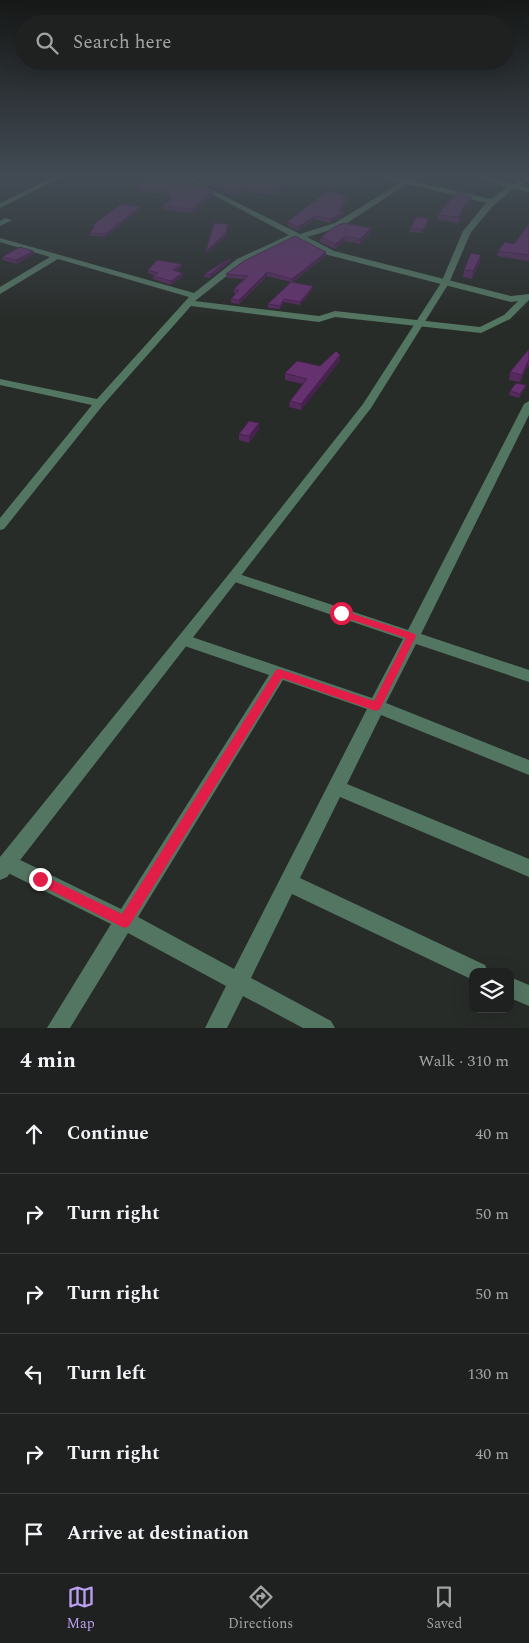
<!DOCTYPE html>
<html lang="en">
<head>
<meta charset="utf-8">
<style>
  body { margin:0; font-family:Spectral,serif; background:#262928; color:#f1f3f6 }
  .controls { position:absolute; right:15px; bottom:15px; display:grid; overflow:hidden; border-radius:10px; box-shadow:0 5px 20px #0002 }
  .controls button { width:45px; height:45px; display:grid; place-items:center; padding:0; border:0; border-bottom:1px solid #3c3e3d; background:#1e211f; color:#f1f3f6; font:25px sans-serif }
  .stop { position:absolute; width:15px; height:15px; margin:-11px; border:4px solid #e11d48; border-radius:50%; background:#fff }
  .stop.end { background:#e11d48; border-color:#fff; box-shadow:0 1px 5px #0008 }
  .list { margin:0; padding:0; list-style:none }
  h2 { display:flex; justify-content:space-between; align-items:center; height:65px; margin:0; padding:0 20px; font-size:21px }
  h2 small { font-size:16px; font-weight:400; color:#a1a3a4 }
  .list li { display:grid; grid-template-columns:32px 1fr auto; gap:15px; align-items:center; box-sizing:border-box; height:80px; padding:0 20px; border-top:1px solid #3c3e3d }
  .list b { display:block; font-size:19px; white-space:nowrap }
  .list em { font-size:16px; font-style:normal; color:#a1a3a4 }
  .icon { flex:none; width:28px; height:28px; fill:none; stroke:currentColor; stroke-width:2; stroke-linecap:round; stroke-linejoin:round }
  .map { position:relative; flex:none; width:529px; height:1028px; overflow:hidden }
  .search { position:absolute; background:#1e211f; box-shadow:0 5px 20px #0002; left:15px; right:15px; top:15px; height:55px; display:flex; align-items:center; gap:12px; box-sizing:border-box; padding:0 18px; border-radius:28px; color:#a1a3a4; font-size:19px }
  .sheet { height:545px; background:#1e211f }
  nav { display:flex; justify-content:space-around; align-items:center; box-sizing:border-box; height:70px; border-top:1px solid #3c3e3d; background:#1e211f; font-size:14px; color:#a1a3a4 }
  nav a { display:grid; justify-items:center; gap:2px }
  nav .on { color:#bca0f2 }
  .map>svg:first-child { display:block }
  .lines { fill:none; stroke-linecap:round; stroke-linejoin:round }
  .minor { fill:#537662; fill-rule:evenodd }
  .tertiary { fill:#537662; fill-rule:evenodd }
  .wall { fill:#572a5f }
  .shaded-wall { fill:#47224e }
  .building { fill:#65316f; stroke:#47224e }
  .route { fill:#e11d48 }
</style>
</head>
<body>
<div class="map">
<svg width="529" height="1028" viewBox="0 0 529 1028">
  <rect width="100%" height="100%" fill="#282c29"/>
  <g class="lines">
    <!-- minor -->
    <path class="minor" d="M54,177H62L0,208V203Z
      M188,177H195L206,187L300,234L335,223L400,183L381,177L405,180L410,177H417L412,181L495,200V204H492L407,184L341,227L307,237L334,251L511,296L529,294V300L510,319L481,333L335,317L319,322L191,306L103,405L4,529L0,530V518L92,405L0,385V379L97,399L189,297L58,259L0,294V287L50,257L0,242V238L194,293L237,259L289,235L202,189ZM295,238L328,255L511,302L518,301L504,315L480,327L335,311L319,316L195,301L243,263Z
      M529,177V181L512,188L509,186Z
      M5,218L12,220L0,226V221Z
      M529,401V415L421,634L529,670V682L416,644L386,703L529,760V775L381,715L347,784L529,859V877L340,797L300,878L485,965L488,972H473V980L292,894L251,978L331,1021L335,1028H303L243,996L227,1028H205L226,986L128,933L70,1028H47L111,924L0,869V857L7,854L14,857L121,909L269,675L179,644L177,640L179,636L184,634L189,636L372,698L403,639L229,580L227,577L229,574H239L408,630L524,404ZM283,680L367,709L234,969L138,917Z
      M510,977L529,985V1006L510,998Z"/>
    <!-- tertiary -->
    <path class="tertiary" d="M475,177H485L529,188V192L514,188L492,207L471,232L449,283L371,408L7,877L0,880V857L229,574L363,404L441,283L463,231L486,203L507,187Z"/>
  </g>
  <!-- wall -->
  <path class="wall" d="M225,177H360L358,180L336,190L306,182L292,189L284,187L277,195L245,192L241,195L220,192L204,183V179L226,178Z
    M177,178H185V183L212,196L193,213L164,210L163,206L171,200L164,192L162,194L135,191V188Z
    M348,195V200L340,212H344L343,216L329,223L315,219L298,231L287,225V222Z
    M471,197L470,203L462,212L458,223L437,220L438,215Z
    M140,211L105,237L91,236L90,233L93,228V225Z
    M429,219V222L422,233L410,232L411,228Z
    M529,224V261L497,256L498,251L514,244Z
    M371,233L360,244L345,241L335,249L320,242L321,237Z
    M326,252V256L293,282L312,290L300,305L284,302L280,309L268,308V304L291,282L267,276L239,304L231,303V299L236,293H234V289L244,279L227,278L226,274Z
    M34,254L17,264L3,260L2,257Z
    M231,261L210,278L204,277V274Z
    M480,262L472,279L463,277L464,270Z
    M182,267L177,271L182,273L183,276L171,285L153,279V276L154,275L148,273V270Z
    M529,349V366H528L520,382L509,380L510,372Z
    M340,361L301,410L289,407L290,401L303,384L285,380V373L320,366Z
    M526,385L525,389L519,398L509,395L510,391Z
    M259,423V430L249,443L239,440V434Z"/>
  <!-- shaded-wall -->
  <path class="shaded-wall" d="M355,177H360L358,180L336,190V186Z
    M306,178V182L292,189V185Z
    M284,183V187L277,195V191Z
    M164,188V192L162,194L161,190Z
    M245,188V192L241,195L240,191Z
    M212,192V196L193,213L192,209Z
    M348,195V200L338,214L341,200Z
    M471,197L470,203L462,212L458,223L459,217L463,207Z
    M140,207V211L105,237V234Z
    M344,212L343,216L329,223L330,219Z
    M315,216V219L298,231V227Z
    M429,219V222L422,233L423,230Z
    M228,224L226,237L206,254V251Z
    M371,228V233L360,244V239Z
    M345,236V241L335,249V244Z
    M33,251L34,254L17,264L16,260Z
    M326,252V256L292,283V279Z
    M481,255L480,262L472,279L473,271Z
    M231,258V261L210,278V274Z
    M182,264V267L173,274V270Z
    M267,272V276L239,304V300Z
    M182,273L183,276L171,285V281Z
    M313,286L312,290L300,305V302Z
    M284,299V302L280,309V306Z
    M340,355V361L301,410V404Z
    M529,359L528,366L520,382L522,375Z
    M526,385L525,389L519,398L520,394Z
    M259,423V430L249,443V436Z"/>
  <!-- building -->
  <path class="building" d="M150,177H175L174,178H185L184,183L198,184L212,192L192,209L163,206L172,198L164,188L161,190L135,188Z
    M229,177H355L336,186L306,178L292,185L284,183L277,191L245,188L240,191L220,188L204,179L230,178Z
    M328,191L348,195L341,200L348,197L338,211L344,212L330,219L315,216L298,227L287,222Z
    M457,192L471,197L463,207L459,217L438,215Z
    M121,204L140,207L105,234L90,233L95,226L93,225Z
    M416,217L429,219L423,230L411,228Z
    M214,223L228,224L226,233L206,251Z
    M344,223L371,228L360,239L345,236L335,244L321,237L336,226Z
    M529,224V255L498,251L505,242L514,244Z
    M295,236L326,252L292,279L267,272L239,300L231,299L239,290L234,289L248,276L226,274L244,261Z
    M20,247L33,251L16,260L2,257Z
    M471,253L481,255L473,271L464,270Z
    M231,258L210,274H204Z
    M157,260L182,264L173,270L182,273L171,281L153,276L158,273L148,270Z
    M291,282L313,286L300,302L284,299L280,306L268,304Z
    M529,349V359L522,375L510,372Z
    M336,351L340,355L301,404L290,401L307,379L285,373L297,361L320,366Z
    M516,383L526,385L520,394L510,391Z
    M249,421L259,423L249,436L239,434Z"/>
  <!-- sky -->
  <linearGradient id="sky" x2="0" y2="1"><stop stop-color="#161817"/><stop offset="0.55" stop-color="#424b54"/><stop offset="1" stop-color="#424b54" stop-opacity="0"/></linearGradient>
  <rect width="529" height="321" fill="url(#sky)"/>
  <!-- route -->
  <path class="route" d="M341,610L415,634L416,636L380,709L376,711L282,678L129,926L125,928L120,926L36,883L34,879L36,875L40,874L122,914L276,670L279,669L374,701L406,638L337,615L336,613Z"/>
</svg>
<div class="controls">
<button><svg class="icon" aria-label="layers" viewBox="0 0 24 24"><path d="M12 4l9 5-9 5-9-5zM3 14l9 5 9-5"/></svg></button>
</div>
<div class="stop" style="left:341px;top:613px"></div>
<div class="stop end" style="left:40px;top:879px"></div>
<div class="search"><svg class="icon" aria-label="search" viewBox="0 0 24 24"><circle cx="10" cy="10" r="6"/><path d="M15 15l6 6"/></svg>Search here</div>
</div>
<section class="sheet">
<h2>4 min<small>Walk · 310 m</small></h2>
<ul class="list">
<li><svg class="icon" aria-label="ahead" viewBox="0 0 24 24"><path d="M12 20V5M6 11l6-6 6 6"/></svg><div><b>Continue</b></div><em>40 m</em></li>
<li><svg class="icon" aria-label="right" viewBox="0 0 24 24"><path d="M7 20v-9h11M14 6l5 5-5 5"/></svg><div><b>Turn right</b></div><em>50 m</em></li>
<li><svg class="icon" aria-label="right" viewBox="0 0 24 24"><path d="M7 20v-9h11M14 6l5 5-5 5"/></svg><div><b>Turn right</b></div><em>50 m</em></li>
<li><svg class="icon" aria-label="left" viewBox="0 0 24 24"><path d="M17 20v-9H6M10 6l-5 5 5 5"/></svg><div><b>Turn left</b></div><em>130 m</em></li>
<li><svg class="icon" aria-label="right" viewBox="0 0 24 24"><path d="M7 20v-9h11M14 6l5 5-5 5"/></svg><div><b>Turn right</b></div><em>40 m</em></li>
<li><svg class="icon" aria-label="arrive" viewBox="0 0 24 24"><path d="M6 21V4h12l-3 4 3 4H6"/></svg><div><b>Arrive at destination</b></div></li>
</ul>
</section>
<nav>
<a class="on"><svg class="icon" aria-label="map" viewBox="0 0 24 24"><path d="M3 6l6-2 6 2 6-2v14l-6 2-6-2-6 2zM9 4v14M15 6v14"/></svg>Map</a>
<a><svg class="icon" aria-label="directions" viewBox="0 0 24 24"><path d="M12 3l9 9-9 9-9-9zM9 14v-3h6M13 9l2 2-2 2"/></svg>Directions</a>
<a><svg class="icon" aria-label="saved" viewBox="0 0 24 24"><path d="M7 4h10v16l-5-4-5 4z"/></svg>Saved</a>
</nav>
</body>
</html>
